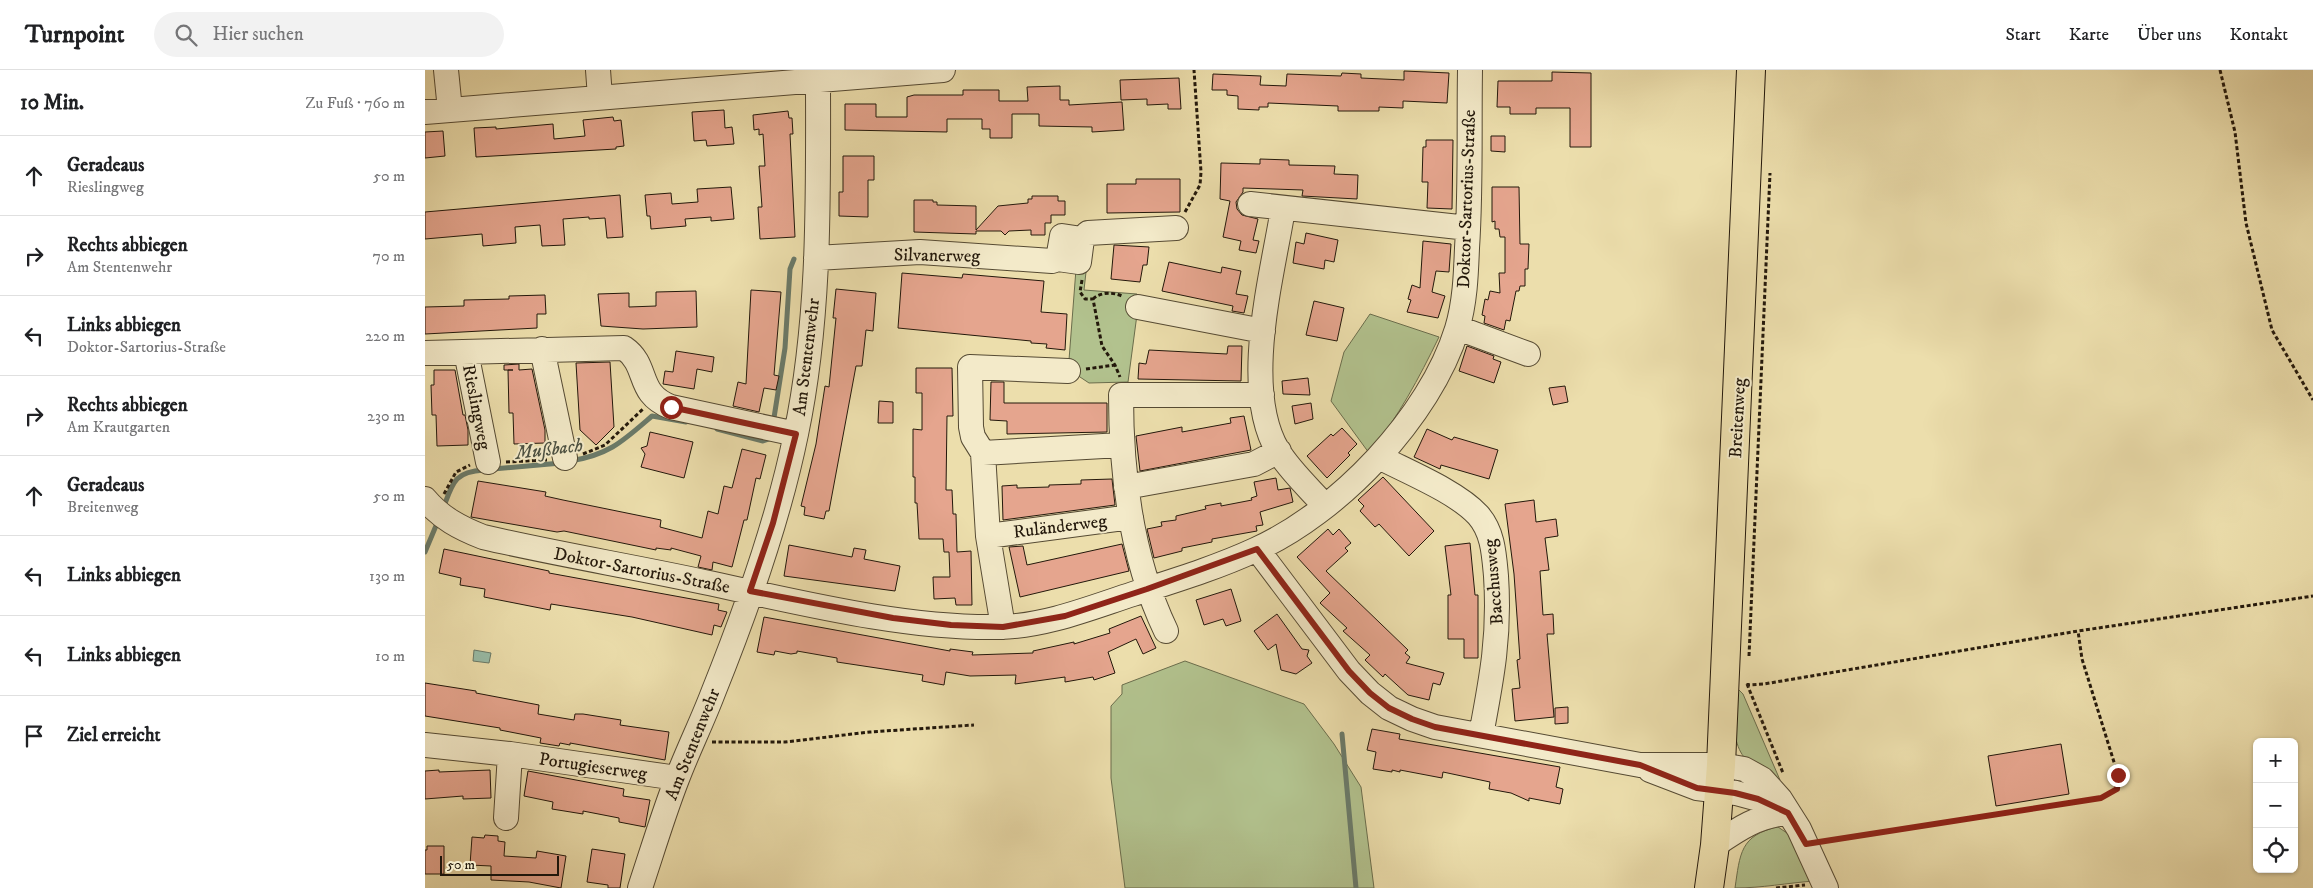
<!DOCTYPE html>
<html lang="de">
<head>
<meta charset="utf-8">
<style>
  body { margin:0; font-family:"IM FELL DW Pica",serif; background:#f2f2f2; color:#202124 }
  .controls { position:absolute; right:15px; bottom:15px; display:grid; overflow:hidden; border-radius:8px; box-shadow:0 1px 4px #0004 }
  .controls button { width:45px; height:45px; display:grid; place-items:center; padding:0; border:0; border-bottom:1px solid #e0e0e0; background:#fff; color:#202124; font:25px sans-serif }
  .scale { position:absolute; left:15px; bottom:12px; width:119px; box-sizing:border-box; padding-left:5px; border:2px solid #23180b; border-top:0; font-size:14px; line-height:18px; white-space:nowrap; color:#23180b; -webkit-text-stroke:4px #f3eac9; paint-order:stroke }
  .stop { position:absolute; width:15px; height:15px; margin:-11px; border:4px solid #8f2418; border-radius:50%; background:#fff }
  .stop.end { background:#8f2418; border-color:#fff; box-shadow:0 1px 5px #0008 }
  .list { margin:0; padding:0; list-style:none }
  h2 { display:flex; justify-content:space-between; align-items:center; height:65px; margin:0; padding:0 20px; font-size:21px }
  h2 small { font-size:16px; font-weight:400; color:#757577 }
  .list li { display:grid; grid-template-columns:32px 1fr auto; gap:15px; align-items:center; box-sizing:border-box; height:80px; padding:0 20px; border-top:1px solid #e0e0e0 }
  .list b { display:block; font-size:19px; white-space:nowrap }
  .list p { margin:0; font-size:16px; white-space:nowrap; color:#757577 }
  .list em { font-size:16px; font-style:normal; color:#757577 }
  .icon { flex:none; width:28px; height:28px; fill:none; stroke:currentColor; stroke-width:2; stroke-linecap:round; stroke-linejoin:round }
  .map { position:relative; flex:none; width:1888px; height:818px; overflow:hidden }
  header { display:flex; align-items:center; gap:30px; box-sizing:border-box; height:70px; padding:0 25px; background:#fff; border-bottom:1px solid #e0e0e0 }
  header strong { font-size:24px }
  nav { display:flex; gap:28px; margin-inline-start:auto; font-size:18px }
  .search { width:350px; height:45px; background:#f2f2f2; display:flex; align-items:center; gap:12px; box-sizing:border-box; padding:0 18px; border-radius:28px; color:#757577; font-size:19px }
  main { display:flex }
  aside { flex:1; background:#fff }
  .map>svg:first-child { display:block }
  .green { fill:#b2c28e; stroke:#6a6d4c }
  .water { fill:#99bca7; stroke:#6a7a69 }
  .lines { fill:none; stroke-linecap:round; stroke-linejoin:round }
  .stream { stroke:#6a7a69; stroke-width:5 }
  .building { fill:#e5a58e; stroke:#23180b }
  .minor-casing { stroke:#554a33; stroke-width:26 }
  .major-casing { stroke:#23180b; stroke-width:30 }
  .path { stroke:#23180b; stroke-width:3; stroke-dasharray:4 2.5; stroke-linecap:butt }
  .minor { stroke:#f3eac9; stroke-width:24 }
  .major { stroke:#ecdeac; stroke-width:28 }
  .route { stroke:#8f2418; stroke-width:6 }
  .labels { text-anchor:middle; stroke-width:4; stroke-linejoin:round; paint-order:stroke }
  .street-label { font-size:18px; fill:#23180b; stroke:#f3eac9 }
  .water-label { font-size:19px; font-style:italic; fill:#4c5142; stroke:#f3eac9 }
</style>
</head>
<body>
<header>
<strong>Turnpoint</strong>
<div class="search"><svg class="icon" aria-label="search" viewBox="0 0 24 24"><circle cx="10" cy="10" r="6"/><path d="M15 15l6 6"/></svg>Hier suchen</div>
<nav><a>Start</a><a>Karte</a><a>Über uns</a><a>Kontakt</a></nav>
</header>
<main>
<aside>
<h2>10 Min.<small>Zu Fuß · 760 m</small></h2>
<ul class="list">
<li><svg class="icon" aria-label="ahead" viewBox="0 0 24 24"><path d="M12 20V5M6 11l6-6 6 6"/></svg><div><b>Geradeaus</b><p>Rieslingweg</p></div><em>50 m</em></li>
<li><svg class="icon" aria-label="right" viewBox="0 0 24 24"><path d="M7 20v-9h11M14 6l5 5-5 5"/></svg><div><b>Rechts abbiegen</b><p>Am Stentenwehr</p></div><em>70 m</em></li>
<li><svg class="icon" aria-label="left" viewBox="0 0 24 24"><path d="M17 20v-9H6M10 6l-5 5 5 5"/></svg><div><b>Links abbiegen</b><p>Doktor-Sartorius-Straße</p></div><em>220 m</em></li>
<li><svg class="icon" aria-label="right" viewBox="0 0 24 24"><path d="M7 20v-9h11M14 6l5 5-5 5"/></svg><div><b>Rechts abbiegen</b><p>Am Krautgarten</p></div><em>230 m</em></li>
<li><svg class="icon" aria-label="ahead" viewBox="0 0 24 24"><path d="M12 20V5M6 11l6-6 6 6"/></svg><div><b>Geradeaus</b><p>Breitenweg</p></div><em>50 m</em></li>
<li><svg class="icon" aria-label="left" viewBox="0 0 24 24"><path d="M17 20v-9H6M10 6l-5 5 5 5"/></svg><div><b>Links abbiegen</b></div><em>130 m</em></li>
<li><svg class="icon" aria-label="left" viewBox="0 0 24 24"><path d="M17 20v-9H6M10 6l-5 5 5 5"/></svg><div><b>Links abbiegen</b></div><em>10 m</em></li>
<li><svg class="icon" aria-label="arrive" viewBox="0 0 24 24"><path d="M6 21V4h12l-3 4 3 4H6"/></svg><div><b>Ziel erreicht</b></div></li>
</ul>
</aside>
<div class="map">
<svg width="1888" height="818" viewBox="0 0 1888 818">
  <rect width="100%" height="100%" fill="#ecdeac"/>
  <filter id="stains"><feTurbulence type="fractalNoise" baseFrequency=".004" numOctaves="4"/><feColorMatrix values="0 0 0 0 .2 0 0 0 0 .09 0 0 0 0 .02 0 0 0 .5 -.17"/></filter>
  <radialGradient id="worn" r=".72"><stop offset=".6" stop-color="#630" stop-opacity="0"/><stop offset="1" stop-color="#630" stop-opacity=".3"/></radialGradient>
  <!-- green -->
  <path class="green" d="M651,199L661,202L659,220L712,224L713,237L703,312L664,313L652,305L643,303Z
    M945,244L1014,267C994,308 973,348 944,383L906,331L919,282Z
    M760,591L879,634L909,674L936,717L949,818H700L686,708V636L697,624V615Z
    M1310,616L1318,624L1355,710C1302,691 1309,664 1310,616Z
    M1353,757L1365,765L1389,811C1362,813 1337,818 1310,818C1315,784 1315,765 1353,757Z"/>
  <!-- water -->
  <path class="water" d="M49,580L66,583L64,593L48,591Z"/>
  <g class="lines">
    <!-- stream -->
    <path class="stream" d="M348,354L360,278L365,199L369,189
      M292,359L338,371L344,369L345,367
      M145,391C184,385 198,371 227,346L261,352
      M68,399L136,393
      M18,439C28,412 29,402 59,400
      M0,482L13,451
      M917,664L931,818"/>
  </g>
  <!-- building -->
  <path class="building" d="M979,1L1024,3L1022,33L978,31V38L954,37V41H913V36L843,33V37H834V40L813,39V26L802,25V20H787L788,4L836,6L835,15L861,16L862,4L916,6L917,3L936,4V8L979,10Z
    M1127,2L1166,3V77H1145V38H1111V44H1085V37H1072L1073,11H1127Z
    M754,8L756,39H743V34L722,35V29L696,30L695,10Z
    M635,16V30H644V35L697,32L699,60L667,62V57L614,56V44H587V68H565V59H557V49H522V62L420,60V34H451V47H482V27L489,25H538V20H574V31H603L602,17Z
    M299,40L300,58L307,57L309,74L282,76L281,70L269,71L267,42Z
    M363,41L364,48H367L368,64H365L370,167L335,169L333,137H337L334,96H340L338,64L334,65V59L329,60L328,45Z
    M188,47L189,51L196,50L199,76L191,77V79L51,87L49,58L71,57V59L128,54L129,69L160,66L158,50Z
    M18,61L20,86L0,88V62Z
    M1066,66H1080V82L1066,81Z
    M1001,70H1028L1027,139L1002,138L1003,112H997L998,77H1001Z
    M418,86H449V110H443V147L414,146V122H418Z
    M835,89L864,90V95L910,96L909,104L933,105L932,129L877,126L878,120L818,118V122L811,132L812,139L817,145L833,149L828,170L834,171L831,183L814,180L816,171L798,167L805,131L795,129L796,93L835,94Z
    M711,109H755V142L682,143V114H711Z
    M306,117L309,149L286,151V147L260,149L261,156L226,159L225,146H222L220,125L246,123L247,134L273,132L272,119Z
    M1067,117H1094L1095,174H1104L1103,199H1100V216H1095L1094,221H1091L1085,251L1081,250L1079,260L1059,253L1060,246L1057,245L1060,229L1063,230L1065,221L1075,223L1074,203H1080V167H1075L1074,159H1070V151L1067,152Z
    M195,125L198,167L182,168L180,148L164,149V147L138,149L140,175L117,176L115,155L90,157L91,173L58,176L57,164L0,169V142Z
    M607,126H633V131H640V145H626V153H620V165H606V160L584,161L580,165L576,161H551V164L489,162V130H508V132H512V135L551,136V160L573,136L603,133V129H607Z
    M881,163L913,170L909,192L900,190L899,199L868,193L871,172L879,174Z
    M998,171L1026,174L1024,202L1011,201L1007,222L1020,226L1013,248L982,242L986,230L983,229L987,215L995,218Z
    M689,175L724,177L722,195H718L715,212L686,209Z
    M744,192L796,203L797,197L816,201L811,224L823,226L819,243L807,241L808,236L737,221Z
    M477,203L537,208L538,204L619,211L616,242L642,244L640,280L621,278L622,274L606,273V271L473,258Z
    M411,219L451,223L448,261L441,260L437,296H431L404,441H401L399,449L379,445L380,437L376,436L391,374L400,316L404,317L411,248H408Z
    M326,220L356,222L349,305L354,306L351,320L339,318L334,342L308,336L313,312L321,314Z
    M271,221L272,257L218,259L176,256L173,224L204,223V237L231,236V222Z
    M120,225L121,244H112V258L0,264V237L39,236V230L84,229V226Z
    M889,231L919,238L912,271L881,265Z
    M803,276H817L816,311L713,309L714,293L721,294L724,280L802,284Z
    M1042,276L1069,286L1068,289L1076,292L1069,313L1034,301Z
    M251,281L289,287L287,302L272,299L269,319L238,314L240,301L248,302Z
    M185,292L189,357L171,375L155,360L151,293Z
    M94,294V300L107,299L120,360V373L89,374L88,343H84L83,300H88H79V295Z
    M491,298H527L528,346H522L521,420H527L528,444H531L532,482L546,481L547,535H531L530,528L509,529L508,507H525L524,482H519L518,469H494L492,433H490V407H488V359L497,360V323H491Z
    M9,300H30L38,345H40L43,360V375L12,376L11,345H7L6,315H9Z
    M883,308L885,325L858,324L857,311Z
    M566,312H579V333H682V362L582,364V351L565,350Z
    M1140,316L1143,332L1128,335L1124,318Z
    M454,331L468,332V353H453Z
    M886,333L888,349L870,354L867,336Z
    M819,346L826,380L715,401L711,366L757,357V362L806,353L805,348Z
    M917,358L932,374L923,383L925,385L902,408L882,386L906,364L908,366Z
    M1002,359L1027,370L1029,367L1073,380L1064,409L1016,395L1015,399L989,387Z
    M225,362L268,372L259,408L216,397L220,384L216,378L222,376Z
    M317,379L341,385L335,409L331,408L322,450H319L307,497L288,492L287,500L273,497L276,486L246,478V480L231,478V480L139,461L132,462L46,447L53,411L121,422L120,426L138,430L236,450L235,457L277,468L283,441L293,444L299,416L307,418Z
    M958,407L1009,461L984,486L954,454L950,457L935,441L939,436L933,430Z
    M851,408L853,420L865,418L868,432L835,442L838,455L831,456L832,461L787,469V472L757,478V481L729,488L722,459L737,456L736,452L751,450V446L781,439L780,436L796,433V436L827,430L826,428L832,426L829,412Z
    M687,409L690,435L578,450L577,416L592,415V418L624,417V415L656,414V410Z
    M1109,430L1111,452L1131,449L1133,466L1120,468L1124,500L1115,501L1118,545L1128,544L1129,564H1122L1129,647L1090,651L1087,619L1095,618L1092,590L1095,589L1089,504L1080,434Z
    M903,459L908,465L914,459L926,473L920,478L923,481L901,501L983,580L980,583L985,587L981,593L1019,603L1015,615L1008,613L1004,630L983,625L960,604L958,607L940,590L945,585L918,561L922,558L895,533L905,523L872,487Z
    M1045,473L1050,525H1053V588H1039V569H1023V525H1026L1020,476Z
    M697,474L704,501L595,527L584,477L598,476L602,495Z
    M364,475L427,487L429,478L441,480L439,489L475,496L470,521L359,506Z
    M19,479L124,501V503L294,534L293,540L302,542L296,557L289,555L287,565L207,547L126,534L125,540L59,527L60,519L35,515L36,508L14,503Z
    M806,519L816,551L801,556L798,549L779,555L771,530Z
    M852,544L877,579L884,580L882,586L887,593L871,604L856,600L851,574L843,580L829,561Z
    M716,546L731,578L718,584L711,569L683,582L690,603L669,610L668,607L640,612V607L590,614L591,605L545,606L521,602L519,615L497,611L498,605L412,592V588L372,581V583L366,584L350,581L349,585L332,582L339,547L525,581V579L548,582L547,585L608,583V581L649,572V574L685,563L684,559Z
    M0,613L51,621V623L114,635L113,644L149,650L150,644H158L196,650L195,655L244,662L240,690L145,673V675L135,673L134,676L115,673L116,668L75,660V658L0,646Z
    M1143,637V653L1130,654V638Z
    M947,659L975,664L974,669L1135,697L1131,717L1138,719L1135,734L1104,728V731L1086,723L1064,719L1065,712L1018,702L1017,708L975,700V702L967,700V702L948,699L951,682L942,680Z
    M1636,674L1644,724L1571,736L1563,686Z
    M14,700V702L65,700L66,728L38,729V726L0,729V701Z
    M103,701L199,719L198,726L225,730L220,757L194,752V748L158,741V744L127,739L128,732L99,726Z
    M60,765L73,766V771L80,772L79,786L111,788L112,781L141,786L136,818L104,812L66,810V796L45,795L47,767L59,768Z
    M2,776H19V804H0V780H2Z
    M167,779L200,784L195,818H183V815L162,812Z"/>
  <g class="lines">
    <defs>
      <path id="minor" d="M21,0L25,40
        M173,0L175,27
        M0,42L518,0
        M825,134L1043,158
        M858,139C847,207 816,319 853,381C865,401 885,419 900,436
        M657,169L637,166L633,189L654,192L657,169L663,163L751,158
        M391,188L495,182L627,191L633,189
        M713,237L838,261
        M1033,258L1103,284
        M117,279L140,388
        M41,282L63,392
        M0,283L199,278C225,296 210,323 246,337L371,364
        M558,383L696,375
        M954,387C983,402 1032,422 1053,445C1068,462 1069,484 1071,506C1075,565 1067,607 1056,665
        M701,417L829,394L854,381
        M0,429C16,448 35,458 58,467C131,484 205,496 279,512C373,532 479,559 575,557C621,556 665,538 708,524C748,511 791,498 830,480C913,443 1005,347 1032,259C1040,233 1041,204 1042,178C1046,119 1044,59 1045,0
        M563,466L706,447
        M832,479L924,601L945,623L964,638L987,649L1010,657L1215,695H1296L1319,699L1337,709L1355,729L1374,759L1401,818
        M578,557L563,466L558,383L548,367L546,357L545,297L643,301
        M741,561C706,488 696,405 696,325H837
        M0,675L85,684L252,708
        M1225,700L1272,718L1311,723L1333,729L1361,742
        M81,748L85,684
        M1290,775C1313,759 1334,745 1363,743
        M215,818C227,782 238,745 252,709C263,680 277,652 288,623C321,541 353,452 371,364C396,245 393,121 393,0"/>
      <path id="major" d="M1284,818L1290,775L1296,695L1326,0"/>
    </defs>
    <!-- minor casing -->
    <use href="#minor" class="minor-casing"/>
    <!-- major casing -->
    <use href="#major" class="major-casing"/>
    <!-- path -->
    <path class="path" d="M1795,0L1810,62L1821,153L1847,260L1888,330
      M760,142L775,115L776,102L769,0
      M657,210L655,222L660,229H668L677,276L690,295L695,307
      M668,229C675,222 688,222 697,226
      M661,299L690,295
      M158,384L180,375L218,339
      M81,392L122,390
      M19,424L31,402L45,395
      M1324,586L1345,103
      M1323,613V615L1339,614L1653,561L1888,526
      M1322,614L1358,703
      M287,672H360L445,662L549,655
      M1400,771L1676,728L1692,719L1693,705L1657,589L1653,561
      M1351,818L1380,815"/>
    <!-- minor -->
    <use href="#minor" class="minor"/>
    <!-- major -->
    <use href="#major" class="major"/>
  </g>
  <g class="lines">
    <!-- route -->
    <path class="route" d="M246,337L371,364L348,453L325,521L468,548L526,555L578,557L640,546L722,519L832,479L924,601L945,623L964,638L987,649L1010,657L1215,695L1272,718L1310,723L1333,729L1363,743L1381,774L1676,728L1692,719L1693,705"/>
  </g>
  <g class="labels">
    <!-- street labels -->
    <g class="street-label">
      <text transform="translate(1041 129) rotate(-88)" y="6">Doktor-Sartorius-Straße</text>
      <text transform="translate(512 185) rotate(1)" y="6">Silvanerweg</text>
      <text transform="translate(381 287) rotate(-83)" y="6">Am Stentenwehr</text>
      <text transform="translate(52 337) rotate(79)" y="6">Rieslingweg</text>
      <text transform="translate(1312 348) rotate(-87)" y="6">Breitenweg</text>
      <text transform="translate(635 456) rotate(-7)" y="6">Ruländerweg</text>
      <text transform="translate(217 500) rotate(11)" y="6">Doktor-Sartorius-Straße</text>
      <text transform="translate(1068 512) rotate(-95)" y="6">Bacchusweg</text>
      <text transform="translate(267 674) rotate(-68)" y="6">Am Stentenwehr</text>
      <text transform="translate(168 696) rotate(8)" y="6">Portugieserweg</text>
    </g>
    <!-- water labels -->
    <g class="water-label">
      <text transform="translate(124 378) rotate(-7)" y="7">Mußbach</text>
    </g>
  </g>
  <rect width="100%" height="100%" filter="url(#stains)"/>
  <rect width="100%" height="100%" fill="url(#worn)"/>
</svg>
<div class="controls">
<button>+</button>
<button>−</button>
<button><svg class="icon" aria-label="locate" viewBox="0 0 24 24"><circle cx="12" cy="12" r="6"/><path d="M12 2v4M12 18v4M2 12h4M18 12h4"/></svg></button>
</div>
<div class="scale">50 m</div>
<div class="stop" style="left:246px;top:337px"></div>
<div class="stop end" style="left:1693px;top:705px"></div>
</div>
</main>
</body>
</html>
